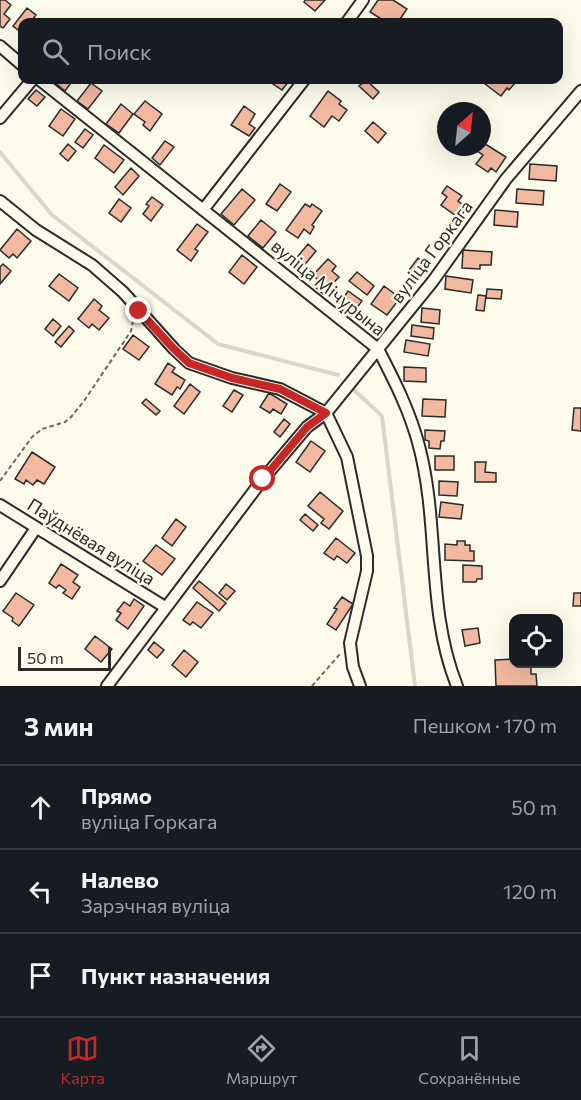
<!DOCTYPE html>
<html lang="ru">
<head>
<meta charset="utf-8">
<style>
  body { margin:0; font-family:Commissioner,sans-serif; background:#20242c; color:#f1f3f6 }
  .controls { position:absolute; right:18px; bottom:18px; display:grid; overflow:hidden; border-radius:12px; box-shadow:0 6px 24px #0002 }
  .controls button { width:54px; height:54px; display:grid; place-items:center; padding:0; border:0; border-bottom:2px solid #363941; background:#171b24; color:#f1f3f6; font:30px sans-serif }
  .compass { position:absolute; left:437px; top:102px; width:54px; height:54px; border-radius:50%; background:#171b24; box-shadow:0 6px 24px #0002; rotate:27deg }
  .scale { position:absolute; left:18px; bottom:15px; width:93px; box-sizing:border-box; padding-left:6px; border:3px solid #2b2b2b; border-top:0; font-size:16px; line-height:21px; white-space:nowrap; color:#2b2b2b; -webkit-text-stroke:4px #fdfbea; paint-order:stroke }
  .stop { position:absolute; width:18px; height:18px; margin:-14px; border:4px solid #c62828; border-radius:50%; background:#fff }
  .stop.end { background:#c62828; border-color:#fff; box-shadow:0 2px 6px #0008 }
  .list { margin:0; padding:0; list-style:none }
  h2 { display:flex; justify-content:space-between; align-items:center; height:78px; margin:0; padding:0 24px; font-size:26px }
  h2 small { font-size:20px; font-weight:400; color:#9ea1a6 }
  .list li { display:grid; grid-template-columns:39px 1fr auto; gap:18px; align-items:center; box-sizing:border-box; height:84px; padding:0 24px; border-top:2px solid #363941 }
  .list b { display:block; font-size:22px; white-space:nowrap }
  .list p { margin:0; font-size:20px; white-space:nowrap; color:#9ea1a6 }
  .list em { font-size:20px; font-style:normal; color:#9ea1a6 }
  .icon { flex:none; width:33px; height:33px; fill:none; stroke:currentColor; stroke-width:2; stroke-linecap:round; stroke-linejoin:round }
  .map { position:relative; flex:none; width:581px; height:686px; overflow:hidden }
  .search { position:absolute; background:#171b24; box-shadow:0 6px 24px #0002; left:18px; right:18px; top:18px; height:66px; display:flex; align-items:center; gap:15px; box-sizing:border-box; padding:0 21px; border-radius:12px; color:#9ea1a6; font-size:22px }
  .sheet { height:330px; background:#171b24 }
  nav { display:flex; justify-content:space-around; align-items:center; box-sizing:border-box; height:84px; border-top:2px solid #363941; background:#171b24; font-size:16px; color:#9ea1a6 }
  nav a { display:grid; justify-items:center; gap:3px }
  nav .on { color:#c62828 }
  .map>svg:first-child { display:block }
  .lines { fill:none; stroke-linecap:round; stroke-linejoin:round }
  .stream { stroke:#d8d7c9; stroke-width:4 }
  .building { fill:#f2b8a0; stroke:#2b2b2b; stroke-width:1.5 }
  .street-casing { stroke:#2b2b2b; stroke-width:14 }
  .path { stroke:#6a6964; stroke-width:2; stroke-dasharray:4.5 3; stroke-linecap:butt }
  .street { stroke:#fdfbea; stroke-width:10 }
  .route { stroke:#c62828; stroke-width:8 }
  .labels { text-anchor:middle; stroke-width:4.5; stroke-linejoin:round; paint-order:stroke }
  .street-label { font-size:18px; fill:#2b2b2b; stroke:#fdfbea }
</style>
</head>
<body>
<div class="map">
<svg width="581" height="686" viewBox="0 0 581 686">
  <rect width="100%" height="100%" fill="#fdfbea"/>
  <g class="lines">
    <!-- stream -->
    <path class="stream" d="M0,152L52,215L218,344L338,375
      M352,388L382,416L415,686"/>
  </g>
  <!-- building -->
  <path class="building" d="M0,0H5L11,5L4,14L10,19L3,28L0,26Z
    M305,0H325L315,11L304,2Z
    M378,0H393L407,9L398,22H386L370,12Z
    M27,8L36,15L31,22H22V33L13,26Z
    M56,80H73L65,91L54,82Z
    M267,80H287L289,81L282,90Z
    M366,80L379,92L373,99L359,86Z
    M482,80H514L513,81L515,83L509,90L507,88L501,96L481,81Z
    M91,83L102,91L88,109L77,101Z
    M36,90L45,97L37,106L28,99Z
    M328,91L341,101L339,104L347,110L339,121L332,116L324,127L310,116Z
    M145,101L162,114L150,131L143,125L145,122L134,114Z
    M121,104L133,114L119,133L106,124Z
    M244,106L255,114L249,124L255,128L249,136L231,125Z
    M61,109L75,119L63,136L49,126Z
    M373,122L386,133L378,143L365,131Z
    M85,129L93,135L83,148L75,142Z
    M165,141L174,147L160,165L152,158Z
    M482,142L506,157L496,172L491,168L488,172L476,164L483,155L471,147H482Z
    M68,144L76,151L68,161L60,154Z
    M104,145L124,160L114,173L95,158Z
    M530,164L557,166L556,181L529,179Z
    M131,168L139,176L123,195L115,187Z
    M280,184L291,192L277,211L266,204Z
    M447,186L462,196L458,201L467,208L459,218L441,205L447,197L442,193Z
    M242,189L255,200L234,225L221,214Z
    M517,189L544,191L543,205L516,203Z
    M152,197L163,205L151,221L143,214L149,206L146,204Z
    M119,199L131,208L121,222L109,213Z
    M305,204L310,207L312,204L322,211L312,225L314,227L310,234L304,229L298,238L286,230Z
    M495,210L518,212L517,227L494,225Z
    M261,220L276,232L263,248L248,236Z
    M197,224L208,232L195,249L198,251L191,261L177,250Z
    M17,229L31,241L17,258L13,254L9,258L0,250Z
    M308,244L316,251L302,268L294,261Z
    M463,250L492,252L491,265H480V269L462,268Z
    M242,255L257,267L244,284L229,272Z
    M418,258L427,266L418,277L409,270Z
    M328,259L336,266L332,271L339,277L323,294L313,285L318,280L313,275Z
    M3,264L11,271L0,284V267Z
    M357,272L374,286L367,295L349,281Z
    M59,274L78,288L69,301L49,286Z
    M446,276L473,280L471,293L445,289Z
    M384,286L400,298L387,315L371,304Z
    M487,289L502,290L501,299L486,298Z
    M348,291L362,301L351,316L341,309L343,305L340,303Z
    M478,295L486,296L484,311L476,310Z
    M94,299L102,306L99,310L109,318L99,330L92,324L89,328L78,319Z
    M422,308L440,310L439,324L421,322Z
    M53,319L61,326L53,336L45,329Z
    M412,325L434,328L433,339L411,336Z
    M69,326L74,331L61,347L55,342Z
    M133,335L149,347L139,360L123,349Z
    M406,340L430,344L428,356L404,352Z
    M168,363L175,368L172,372L185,380L180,389L177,387L172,395L155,384Z
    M404,367L426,368V382L404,381Z
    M190,384L200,392L184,414L174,406Z
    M234,390L243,395L232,412L223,406Z
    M269,393L287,404L281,414L273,409L270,413L260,407Z
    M146,399L160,411L156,415L142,403Z
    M423,399L446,400L445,417L422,416Z
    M574,408H581V431L572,430Z
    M284,419L290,424L280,437L274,432Z
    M425,430L445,431L444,441H441L440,449L429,448V441L425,440Z
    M311,441L325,451L310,472L296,462Z
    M32,452L55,467L44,484L37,480L33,485L26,480L24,484L15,479Z
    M435,456H454V470H435Z
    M475,462H486L485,472L496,473V482H475Z
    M439,481L458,482L457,496L439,495Z
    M320,492L343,511L329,529L321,523L324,519L308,506Z
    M441,502L463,505L461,519L439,517Z
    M305,514L318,525L313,531L300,520Z
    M176,519L186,527L172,546L162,538Z
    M336,538L355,553L347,563L337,556L334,560L324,553Z
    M457,541H465V545H470V551H474V561L445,560V544L457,545Z
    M156,545L175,559L162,575L143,561Z
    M61,564L78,575L73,582L80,587L72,599L63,593L66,590L59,585L56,588L49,583Z
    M463,565L482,566V579H477L476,582H463Z
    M199,581L226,603L219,611L193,588Z
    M226,584L235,591L227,600L219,593Z
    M16,593L34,605L19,626L12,621L13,618L3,611Z
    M574,593H581V606H573Z
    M342,597L353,604L336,630L327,624L337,609L334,608Z
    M134,599L144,606L128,629L116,620L121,613L117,611L124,602L130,606Z
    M197,602L213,613L201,628L193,622L190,625L183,620Z
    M478,628L480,643L465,646L462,630Z
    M95,636L112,649L101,662L85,649Z
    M154,642L164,650L157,658L148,650Z
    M184,650L198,662L186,677L172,665Z
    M514,659V664H531V674H536L537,686H496L495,660Z"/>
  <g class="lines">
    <defs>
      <path id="street" d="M347,22L363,0
        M0,46L22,65
        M40,80L378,349C394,380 410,411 419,446C440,525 426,609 457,686
        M0,118L32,80
        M0,201L36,230L92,265L123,292L174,349L189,363L232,378L280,389L326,413L347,457L367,556V571L350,643L353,667L360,686
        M203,210L304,80
        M0,505L165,607
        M0,581L36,528
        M107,686L263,479L307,427L326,413L433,281L506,179L581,91"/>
    </defs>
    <!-- street casing -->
    <use href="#street" class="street-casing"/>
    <!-- path -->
    <path class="path" d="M0,481L32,437L42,429L65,422L71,417L84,401L131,331L133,321
      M312,686L340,654"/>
    <!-- street -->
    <use href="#street" class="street"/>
  </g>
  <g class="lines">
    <!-- route -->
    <path class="route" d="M139,311L174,349L189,363L232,378L280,389L326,413L307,427L263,479"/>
  </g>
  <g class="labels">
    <!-- street labels -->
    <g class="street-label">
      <text transform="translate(432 252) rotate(-53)" y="6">вуліца Горкага</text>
      <text transform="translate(328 288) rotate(39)" y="6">вуліца Мічурына</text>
      <text transform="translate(91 542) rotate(32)" y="6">Паўднёвая вуліца</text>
    </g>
  </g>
</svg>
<div class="controls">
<button><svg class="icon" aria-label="locate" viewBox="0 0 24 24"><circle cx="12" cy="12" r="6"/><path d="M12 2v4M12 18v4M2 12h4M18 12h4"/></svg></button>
</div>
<svg class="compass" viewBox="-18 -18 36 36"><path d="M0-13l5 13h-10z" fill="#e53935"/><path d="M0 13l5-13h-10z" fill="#9ea1a6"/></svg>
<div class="scale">50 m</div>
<div class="stop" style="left:263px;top:479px"></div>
<div class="stop end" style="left:139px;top:311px"></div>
<div class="search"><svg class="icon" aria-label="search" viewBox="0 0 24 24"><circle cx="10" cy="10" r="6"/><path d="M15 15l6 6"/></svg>Поиск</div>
</div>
<section class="sheet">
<h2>3 мин<small>Пешком · 170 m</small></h2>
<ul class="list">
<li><svg class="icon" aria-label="ahead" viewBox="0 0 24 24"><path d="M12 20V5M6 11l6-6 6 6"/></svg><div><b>Прямо</b><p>вуліца Горкага</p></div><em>50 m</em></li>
<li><svg class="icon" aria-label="left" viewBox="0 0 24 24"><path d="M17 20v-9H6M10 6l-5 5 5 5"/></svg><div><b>Налево</b><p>Зарэчная вуліца</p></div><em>120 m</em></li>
<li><svg class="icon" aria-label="arrive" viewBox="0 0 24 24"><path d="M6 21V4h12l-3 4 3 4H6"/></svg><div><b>Пункт назначения</b></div></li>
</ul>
</section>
<nav>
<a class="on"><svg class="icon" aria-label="map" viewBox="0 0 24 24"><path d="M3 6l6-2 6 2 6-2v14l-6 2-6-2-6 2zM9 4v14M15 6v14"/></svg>Карта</a>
<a><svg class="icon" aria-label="directions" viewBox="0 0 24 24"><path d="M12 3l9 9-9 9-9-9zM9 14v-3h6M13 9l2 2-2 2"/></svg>Маршрут</a>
<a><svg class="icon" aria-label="saved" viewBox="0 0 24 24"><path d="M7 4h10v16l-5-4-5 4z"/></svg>Сохранённые</a>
</nav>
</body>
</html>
